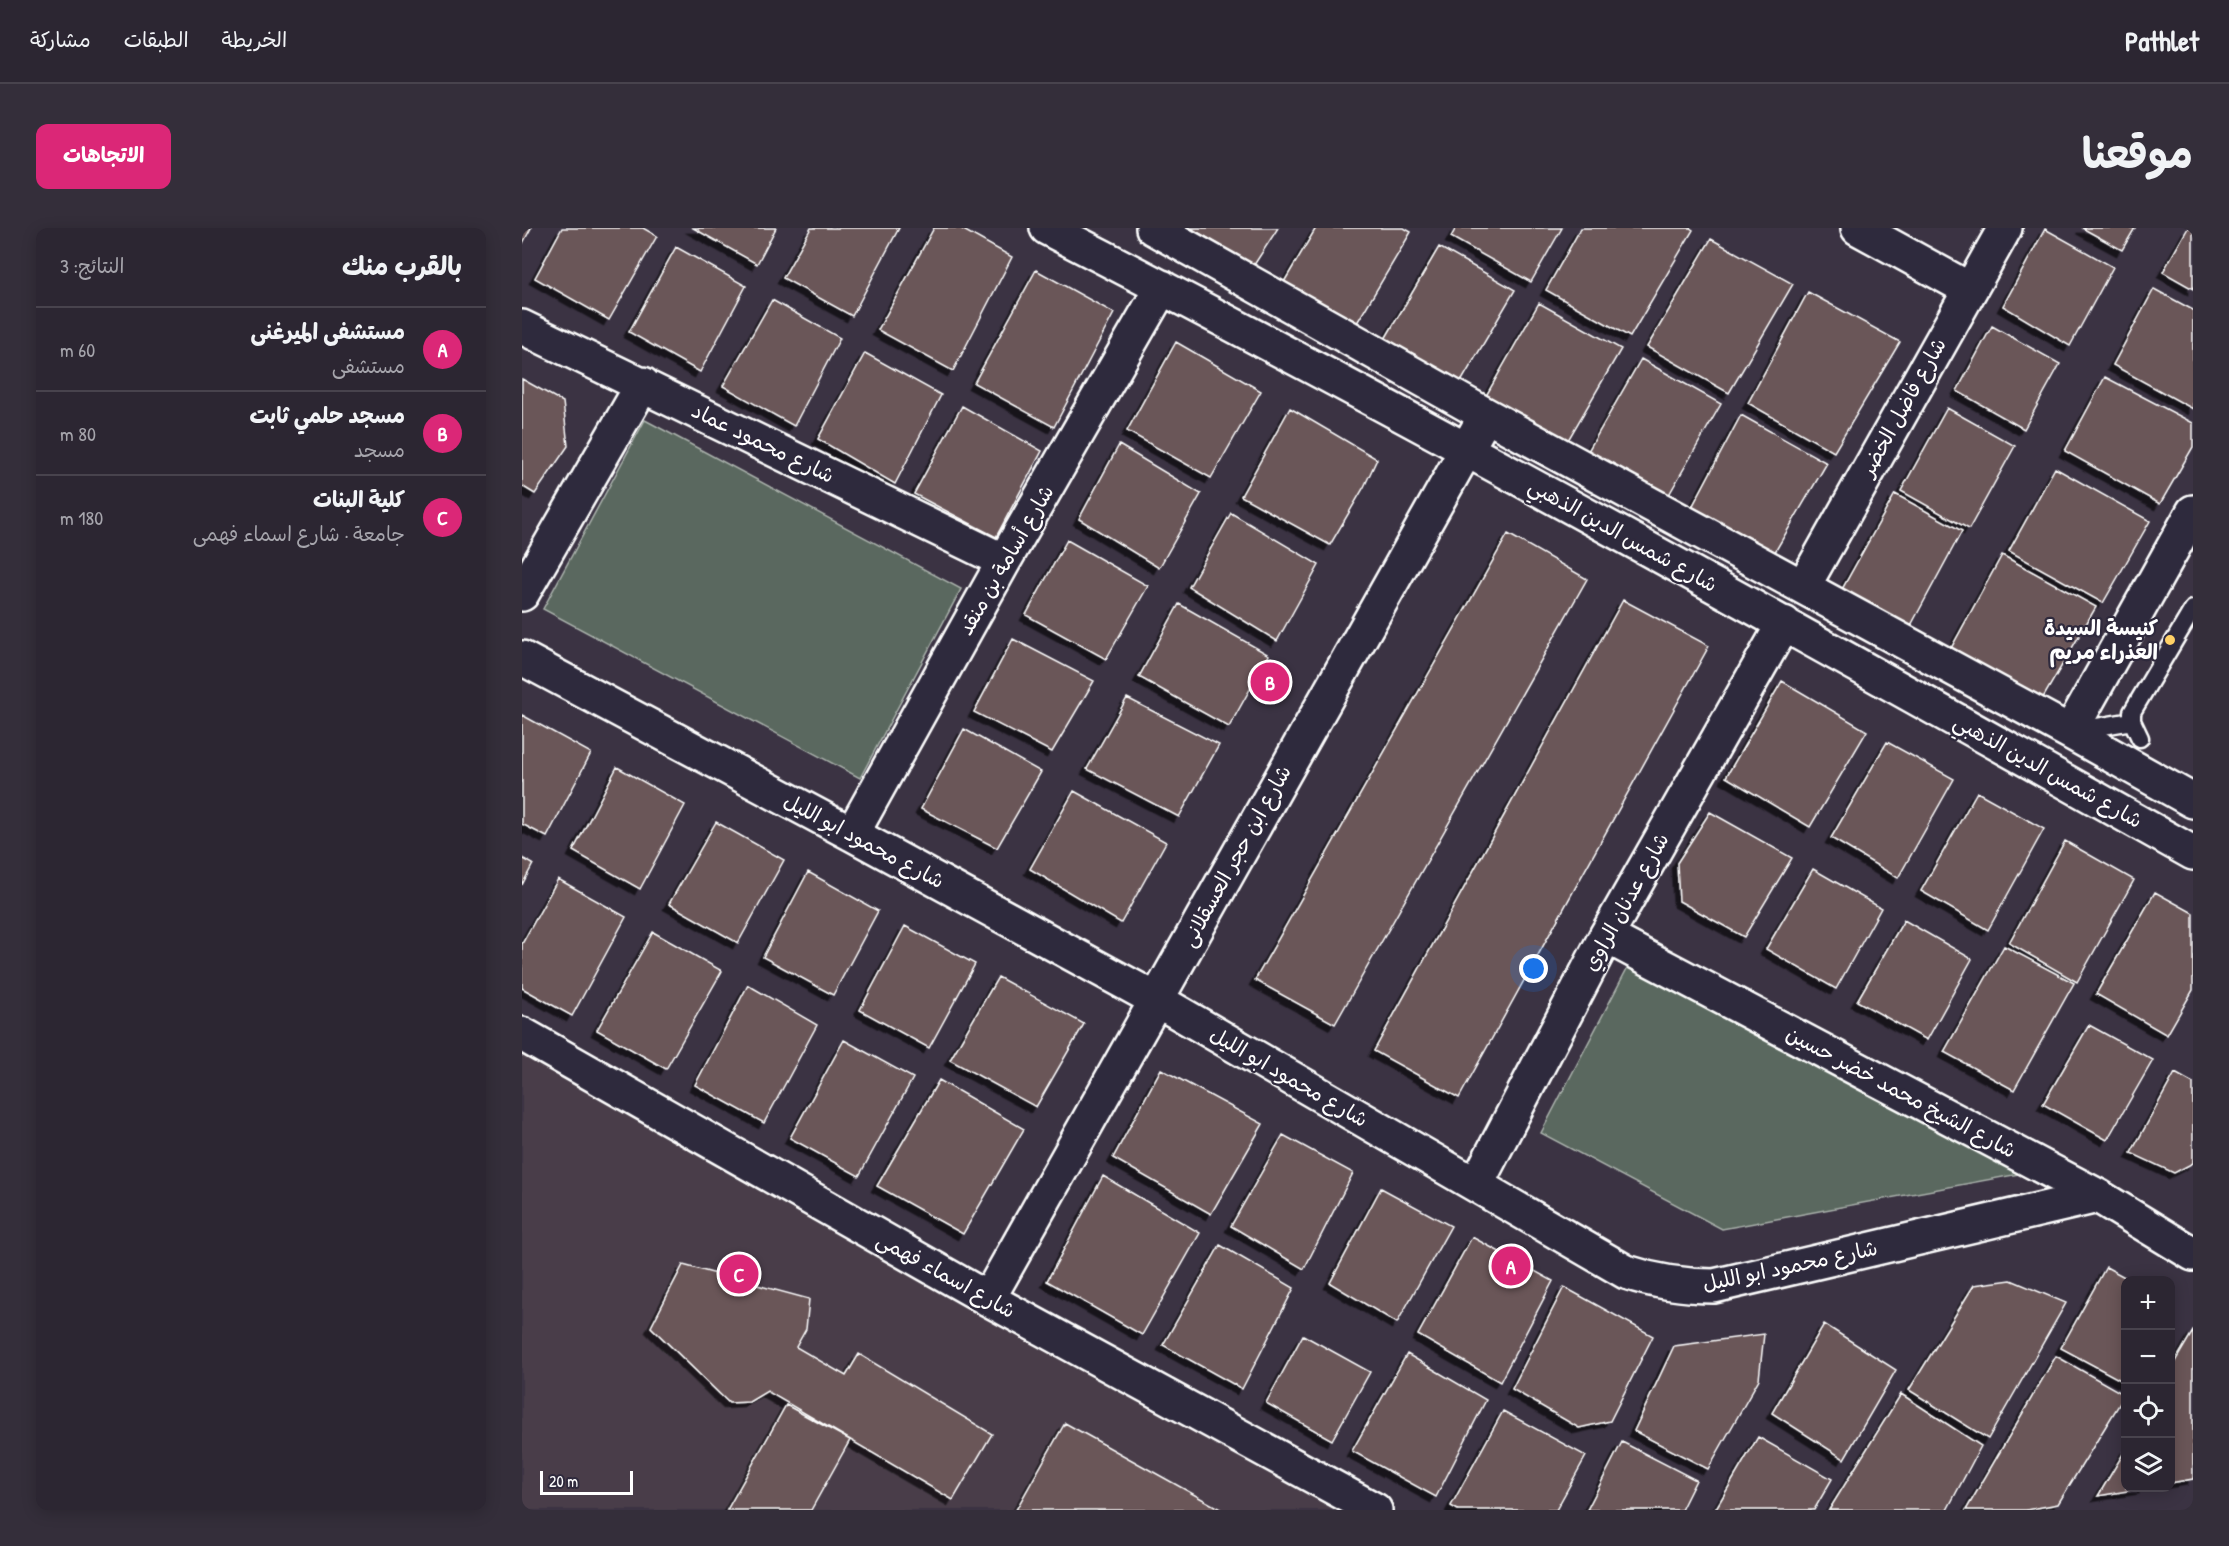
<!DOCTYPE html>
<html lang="ar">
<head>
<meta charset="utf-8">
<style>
  body { margin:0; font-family:"Patrick Hand","Playpen Sans Arabic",sans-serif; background:#342e3a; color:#f1f3f6; direction:rtl }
  .controls { position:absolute; right:18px; bottom:18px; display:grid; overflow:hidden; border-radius:12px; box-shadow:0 3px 15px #0003 }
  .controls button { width:54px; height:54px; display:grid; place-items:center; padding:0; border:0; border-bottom:2px solid #48434d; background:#2c2632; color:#f1f3f6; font:30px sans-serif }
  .scale { position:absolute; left:18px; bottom:15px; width:93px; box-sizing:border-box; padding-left:6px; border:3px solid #fff; border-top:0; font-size:16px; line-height:21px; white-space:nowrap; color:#fff; -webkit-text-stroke:4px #2f2a3d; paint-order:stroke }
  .you { position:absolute; left:1012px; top:741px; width:21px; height:21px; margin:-15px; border:4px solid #fff; border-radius:50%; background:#1a73e8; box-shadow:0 0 0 9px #1a73e833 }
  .badge { display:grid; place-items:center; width:39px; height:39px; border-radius:50%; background:#db2777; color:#fff; font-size:20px; font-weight:700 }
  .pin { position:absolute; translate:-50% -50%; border:3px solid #fff; box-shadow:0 2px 6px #0006 }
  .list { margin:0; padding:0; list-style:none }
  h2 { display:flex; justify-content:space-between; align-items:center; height:78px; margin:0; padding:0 24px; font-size:26px }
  h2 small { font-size:20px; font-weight:400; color:#a6a5ac }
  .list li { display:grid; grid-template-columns:39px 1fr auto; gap:18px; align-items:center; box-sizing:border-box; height:84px; padding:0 24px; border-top:2px solid #48434d }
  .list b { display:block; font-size:22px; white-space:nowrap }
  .list p { margin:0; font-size:20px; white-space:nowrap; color:#a6a5ac }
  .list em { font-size:20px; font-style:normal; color:#a6a5ac }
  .icon { flex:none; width:33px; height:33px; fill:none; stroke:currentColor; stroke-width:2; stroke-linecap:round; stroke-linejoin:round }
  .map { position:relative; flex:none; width:1671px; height:1282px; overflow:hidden; direction:ltr; border-radius:12px }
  header { display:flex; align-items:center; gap:36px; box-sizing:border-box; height:84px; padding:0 30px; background:#2c2632; border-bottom:2px solid #48434d }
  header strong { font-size:28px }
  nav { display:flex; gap:33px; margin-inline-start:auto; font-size:21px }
  .intro { display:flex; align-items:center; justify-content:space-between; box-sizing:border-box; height:144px; padding:0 36px }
  h1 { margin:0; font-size:42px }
  .button { padding:15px 27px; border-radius:12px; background:#db2777; color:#fff; font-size:21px; font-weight:700 }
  main { display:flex; gap:36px; padding:0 36px }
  aside { flex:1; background:#2c2632; border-radius:12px; box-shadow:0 3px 15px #0003 }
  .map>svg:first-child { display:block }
  .built { fill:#493e4a }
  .green { fill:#5a685e; stroke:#acb4ae; stroke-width:1.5 }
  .building { fill:#6b5759; stroke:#fff; stroke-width:1.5; filter:url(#shadow) }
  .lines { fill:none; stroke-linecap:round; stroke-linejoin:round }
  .service-casing { stroke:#fff; stroke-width:21 }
  .minor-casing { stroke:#fff; stroke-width:38 }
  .service { stroke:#2f2a3d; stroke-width:16 }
  .minor { stroke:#2f2a3d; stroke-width:33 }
  .poi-dot { fill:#ffd166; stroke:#2f2a3d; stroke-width:2 }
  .labels { text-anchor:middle; stroke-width:4.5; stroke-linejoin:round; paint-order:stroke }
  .street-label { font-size:21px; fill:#fff; stroke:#2f2a3d }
  .poi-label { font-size:21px; font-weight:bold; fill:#fff; stroke:#2f2a3d; text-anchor:end }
</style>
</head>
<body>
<header>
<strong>Pathlet</strong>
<nav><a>الخريطة</a><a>الطبقات</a><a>مشاركة</a></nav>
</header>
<div class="intro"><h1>موقعنا</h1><a class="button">الاتجاهات</a></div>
<main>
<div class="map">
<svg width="1671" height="1282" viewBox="0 0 1671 1282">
  <defs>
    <filter id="shadow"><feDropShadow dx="-5.5" dy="5.5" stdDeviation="0" flood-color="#0009"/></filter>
  </defs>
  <rect width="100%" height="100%" fill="#3b3343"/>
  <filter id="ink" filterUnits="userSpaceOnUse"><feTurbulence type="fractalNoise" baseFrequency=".0167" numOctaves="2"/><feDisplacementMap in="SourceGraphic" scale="12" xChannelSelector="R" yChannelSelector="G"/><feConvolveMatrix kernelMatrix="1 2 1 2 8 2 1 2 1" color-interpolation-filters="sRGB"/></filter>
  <g filter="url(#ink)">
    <!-- built -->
    <path class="built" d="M0,815L869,1277L868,1282H0Z"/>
    <!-- green -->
    <path class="green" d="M123,192L439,361L338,550L21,381Z
      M1108,735L1508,944L1200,1001L1019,905Z"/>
    <!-- building -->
    <path class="building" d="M0,0H9L0,17Z
      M40,0H121L135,8L87,92L13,50Z
      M171,0H254L235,36Z
      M289,0H377L330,88L261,50Z
      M412,0H438L490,29L431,143L356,102Z
      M670,0H756L732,37L670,1Z
      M794,0H882L889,4L835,95L762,54Z
      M934,0H1040L1009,54L929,9Z
      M1059,0H1168L1171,2L1108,109L1024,62Z
      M1560,0H1613L1600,22Z
      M1666,0H1671V61L1641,44Z
      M1523,1L1591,39L1548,118L1481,78Z
      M1189,11L1271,56L1207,165L1125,119Z
      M154,19L224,58L178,144L107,104Z
      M917,19L993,62L939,154L863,111Z
      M514,42L592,85L532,199L452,155Z
      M1632,61L1671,82V181L1591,137Z
      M1286,64L1378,114L1312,224L1226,175Z
      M250,72L318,110L272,198L201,158Z
      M1017,75L1099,121L1045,214L964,168Z
      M1470,98L1538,136L1502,201L1435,163Z
      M654,114L739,163L689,250L605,203Z
      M343,125L419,167L373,256L296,211Z
      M1119,131L1199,176L1145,270L1065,225Z
      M1583,149L1671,195V219L1638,276L1543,223Z
      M0,151L41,174L46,218L13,266L0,258Z
      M440,178L520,223L474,309L392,266Z
      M768,180L855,231L842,259L808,317L719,268Z
      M1425,180L1493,218L1447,301L1379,263Z
      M1219,187L1305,235L1250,329L1168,283Z
      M597,217L679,266L637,340L557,291Z
      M1533,240L1628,293L1581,375L1487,323Z
      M1373,266L1440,303L1387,401L1318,365Z
      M709,285L797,337L755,413L667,359Z
      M986,306L1065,351L813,796L733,752Z
      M545,312L626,358L584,431L504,387Z
      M1480,327L1574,379L1518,475L1427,424Z
      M1101,372L1187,418L937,870L852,823Z
      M657,376L747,427L707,499L617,449Z
      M491,411L572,453L530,524L452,484Z
      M1260,453L1345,503L1288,599L1204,549Z
      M605,470L697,517L657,589L565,541Z
      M0,487L69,525L25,609L0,596Z
      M442,501L519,544L475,620L399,581Z
      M1365,514L1432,551L1376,650L1309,610Z
      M95,539L163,577L118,661L51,623Z
      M552,563L644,614L599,695L508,641Z
      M1455,564L1522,601L1466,702L1399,663Z
      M1188,584L1270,630L1222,709L1157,673L1155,635Z
      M194,594L262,632L216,715L147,676Z
      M1543,613L1612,652L1555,754L1487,715Z
      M0,630L11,636L0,657Z
      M1291,641L1359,680L1314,761L1244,721Z
      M286,644L356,683L311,767L241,729Z
      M36,651L104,689L50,788L0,760V716Z
      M1633,664L1671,685V762L1645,807L1574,766Z
      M1382,692L1450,731L1405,812L1335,773Z
      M383,698L453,736L407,820L338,782Z
      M131,704L200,743L144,841L75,802Z
      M1482,718L1552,755L1492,862L1422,824Z
      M476,749L562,796L514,879L428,832Z
      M226,757L295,797L242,895L173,857Z
      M1567,797L1631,832L1585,912L1521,876Z
      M322,812L391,850L337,948L268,910Z
      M639,841L741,896L689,986L591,930Z
      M1653,845L1671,855V935L1652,945L1609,925Z
      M417,852L502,901L441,1006L355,958Z
      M761,907L831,945L782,1041L709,998Z
      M581,948L678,1005L620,1107L525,1053Z
      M859,960L929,998L875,1095L808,1055Z
      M950,1009L1031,1053L978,1154L896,1107Z
      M698,1017L772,1060L720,1161L641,1117Z
      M161,1037L287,1071L284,1101L274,1119L324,1148L337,1126L470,1206L431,1272L245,1163L227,1174L207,1175L129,1099Z
      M1584,1039L1608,1052H1604V1155L1539,1120Z
      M1489,1052L1544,1075L1466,1211L1387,1162L1452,1057Z
      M1042,1059L1131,1108L1088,1193L1057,1200L990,1161Z
      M1302,1096L1374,1142L1322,1231L1250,1185Z
      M1671,1103V1251L1648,1255V1142Z
      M1242,1106L1237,1151L1186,1241L1112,1203L1152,1118Z
      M781,1107L848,1144L810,1212L744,1175Z
      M885,1126L964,1172L914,1269L830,1223Z
      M1534,1128L1603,1167L1536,1276L1504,1282H1444Z
      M1379,1166L1459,1218L1425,1282H1307Z
      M264,1177L328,1212L289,1282H205Z
      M981,1183L1064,1228L1034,1282H936L929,1278Z
      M543,1195L700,1282H494Z
      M1236,1209L1310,1251L1292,1282H1193Z
      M1100,1214L1174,1252L1159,1282H1065Z
      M1604,1221V1260H1623L1576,1268Z"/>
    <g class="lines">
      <defs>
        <path id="service" d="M1552,503L1610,493
          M1618,510L1610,493V484L1671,381"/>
        <path id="minor" d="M525,0C912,199 1292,412 1671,625
          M631,0L964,187L1548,504L1671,573
          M1336,0L1447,61
          M0,99L482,333
          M1281,359L1483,0
          M0,366L121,156
          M0,430L330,606L633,771L1104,1044C1134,1054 1161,1058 1192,1058L1576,968
          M1548,504L1671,284
          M330,606L482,333L640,59
          M1084,708L1576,968L1671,1026
          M0,806L466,1071L853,1282
          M954,957L1084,708L1262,395
          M466,1071L956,201"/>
      </defs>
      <!-- service casing -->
      <use href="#service" class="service-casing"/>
      <!-- minor casing -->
      <use href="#minor" class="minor-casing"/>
      <!-- service -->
      <use href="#service" class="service"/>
      <!-- minor -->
      <use href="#minor" class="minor"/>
    </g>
  </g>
  <!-- markers -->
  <circle class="poi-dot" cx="1648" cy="412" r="6"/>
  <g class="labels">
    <!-- street labels -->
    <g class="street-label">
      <text transform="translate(1381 179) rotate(-61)" y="7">شارع فاضل الخضر</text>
      <text transform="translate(241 215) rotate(26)" y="7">شارع محمود عماد</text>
      <text transform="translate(1101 307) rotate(29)" y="7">شارع شمس الدين الذهبي</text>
      <text transform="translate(484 332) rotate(-60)" y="7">شارع أسامة بن منقد</text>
      <text transform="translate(1526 543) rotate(29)" y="7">شارع شمس الدين الذهبي</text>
      <text transform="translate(342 613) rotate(28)" y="7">شارع محمود ابو الليل</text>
      <text transform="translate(714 628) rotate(-61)" y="7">شارع ابن حجر العسقلانى</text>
      <text transform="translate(1104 674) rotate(-61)" y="7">شارع عدنان الراوي</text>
      <text transform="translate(767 849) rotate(30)" y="7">شارع محمود ابو الليل</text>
      <text transform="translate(1379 864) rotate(28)" y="7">شارع الشيخ محمد خضر حسين</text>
      <text transform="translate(1268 1038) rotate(-12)" y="7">شارع محمود ابو الليل</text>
      <text transform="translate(424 1047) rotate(29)" y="7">شارع اسماء فهمى</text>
    </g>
    <!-- poi labels -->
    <g class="poi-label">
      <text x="1636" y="407">كنيسة السيدة<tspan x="1636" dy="24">العذراء مريم</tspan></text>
    </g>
  </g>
</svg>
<div class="controls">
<button>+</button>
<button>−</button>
<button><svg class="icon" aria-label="locate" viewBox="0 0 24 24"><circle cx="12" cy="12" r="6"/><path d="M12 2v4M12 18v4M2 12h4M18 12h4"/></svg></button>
<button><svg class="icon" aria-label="layers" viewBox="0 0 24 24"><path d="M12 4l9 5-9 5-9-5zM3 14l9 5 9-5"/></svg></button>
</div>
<div class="scale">20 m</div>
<div class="you"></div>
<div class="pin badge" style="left:989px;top:1038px">A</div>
<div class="pin badge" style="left:748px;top:454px">B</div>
<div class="pin badge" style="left:217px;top:1046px">C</div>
</div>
<aside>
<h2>بالقرب منك<small>النتائج: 3</small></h2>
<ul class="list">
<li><span class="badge">A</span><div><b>مستشفى الميرغنى</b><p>مستشفى</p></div><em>60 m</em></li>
<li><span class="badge">B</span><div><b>مسجد حلمي ثابت</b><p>مسجد</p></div><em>80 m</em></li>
<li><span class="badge">C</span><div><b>كلية البنات</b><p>جامعة · شارع اسماء فهمى</p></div><em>180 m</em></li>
</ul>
</aside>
</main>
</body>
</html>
